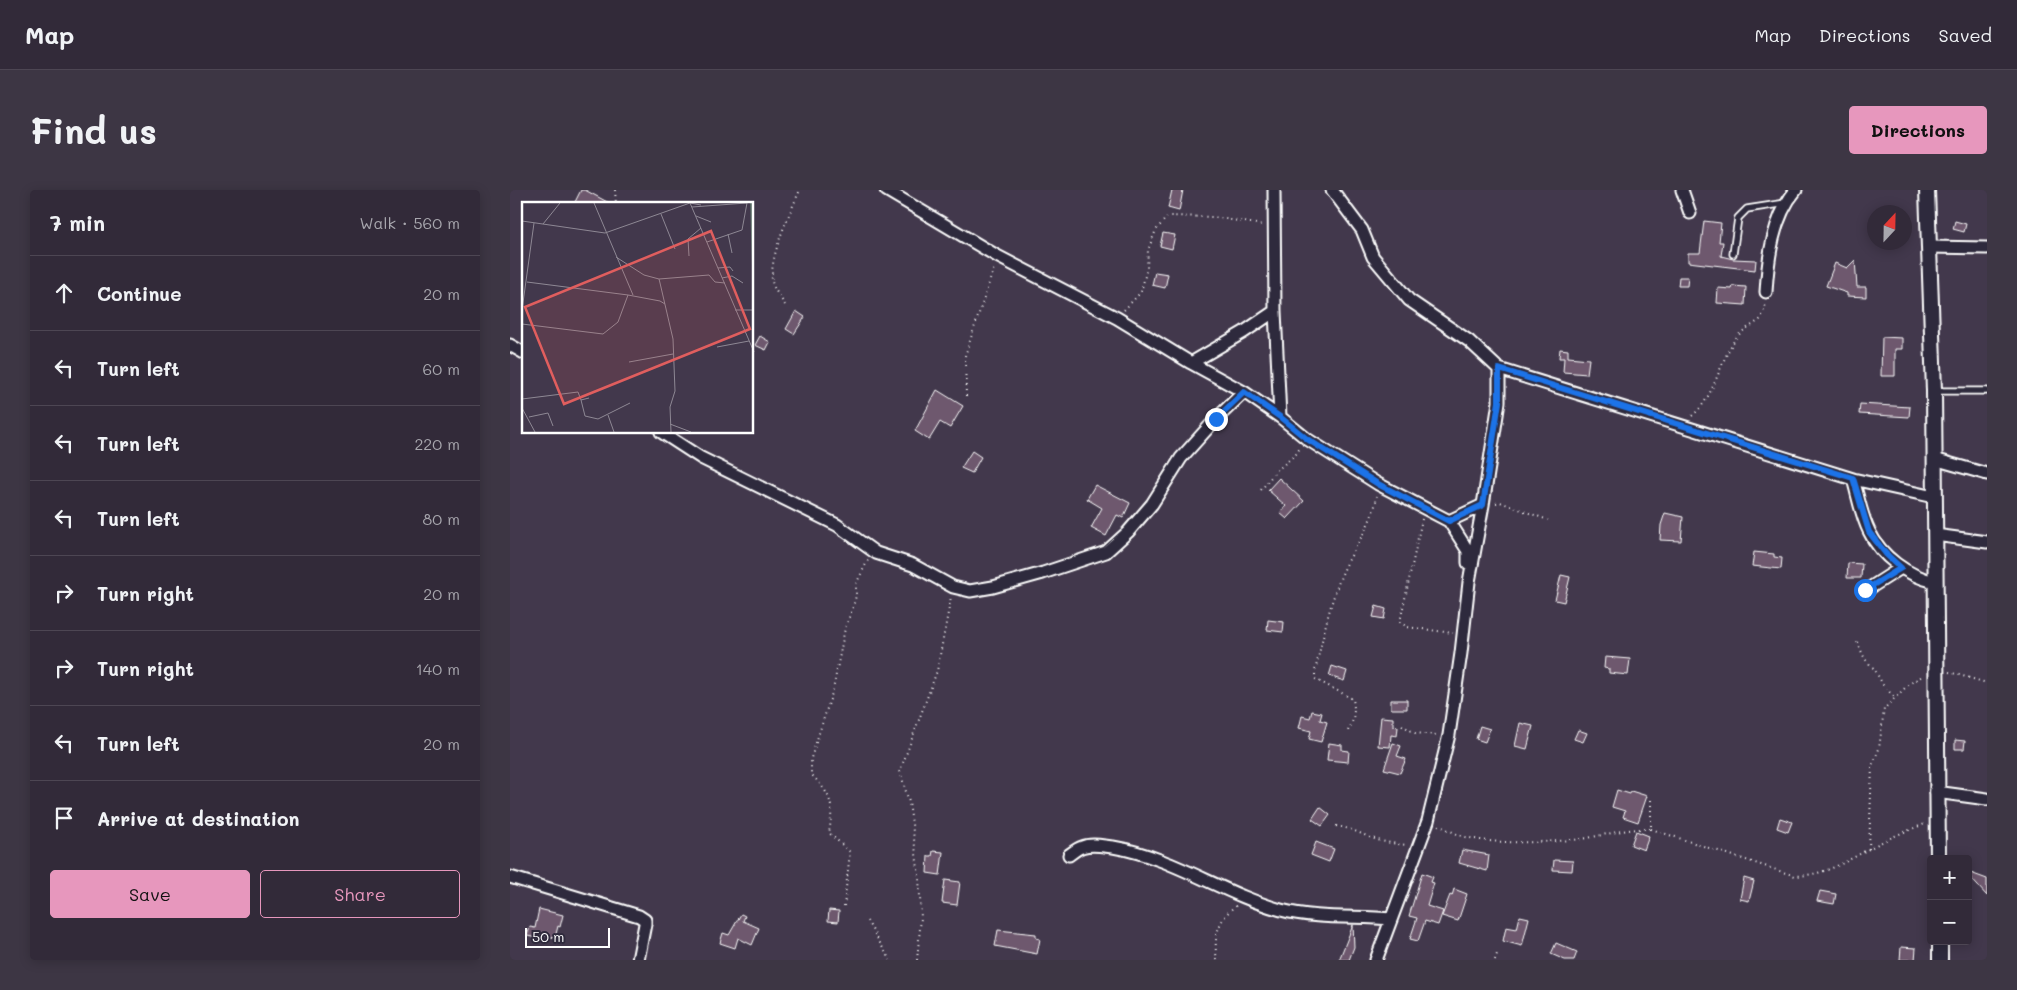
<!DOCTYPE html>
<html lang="en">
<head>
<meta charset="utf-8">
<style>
  body { margin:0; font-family:Mali,sans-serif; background:#3d3644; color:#f1f3f6 }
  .controls { position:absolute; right:15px; bottom:15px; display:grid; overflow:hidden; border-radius:5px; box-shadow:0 2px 12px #0003 }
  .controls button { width:45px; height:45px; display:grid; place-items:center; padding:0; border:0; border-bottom:1px solid #4d4653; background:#322a39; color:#f1f3f6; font:25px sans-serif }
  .compass { position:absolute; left:1357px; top:15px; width:45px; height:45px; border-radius:50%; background:#322a39; box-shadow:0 2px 12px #0003; rotate:22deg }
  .scale { position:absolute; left:15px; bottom:12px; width:85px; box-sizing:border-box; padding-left:5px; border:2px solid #fff; border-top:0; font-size:14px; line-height:18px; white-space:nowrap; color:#fff; -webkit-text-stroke:4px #2f2a3d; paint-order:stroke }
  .stop { position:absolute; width:15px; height:15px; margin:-11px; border:4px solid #1a73e8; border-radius:50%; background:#fff }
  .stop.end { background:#1a73e8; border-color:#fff; box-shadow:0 1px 5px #0008 }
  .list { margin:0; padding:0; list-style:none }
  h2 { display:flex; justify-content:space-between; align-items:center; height:65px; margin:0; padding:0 20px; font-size:21px }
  h2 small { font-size:16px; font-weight:400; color:#a8a7ae }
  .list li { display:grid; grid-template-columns:32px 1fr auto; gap:15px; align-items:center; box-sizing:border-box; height:75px; padding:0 20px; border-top:1px solid #4d4653 }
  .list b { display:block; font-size:19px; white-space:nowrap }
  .list em { font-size:16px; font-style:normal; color:#a8a7ae }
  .actions { display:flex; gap:10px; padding:15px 20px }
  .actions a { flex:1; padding:11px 0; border:1px solid #e797bd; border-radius:5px; text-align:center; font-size:18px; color:#e797bd }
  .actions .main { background:#e797bd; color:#111 }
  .icon { flex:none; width:28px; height:28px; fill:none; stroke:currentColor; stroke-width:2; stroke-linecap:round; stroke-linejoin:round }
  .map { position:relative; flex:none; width:1477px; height:770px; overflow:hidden; border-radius:5px }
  header { display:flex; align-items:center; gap:30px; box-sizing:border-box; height:70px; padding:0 25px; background:#322a39; border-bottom:1px solid #4d4653 }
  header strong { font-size:24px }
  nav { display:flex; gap:28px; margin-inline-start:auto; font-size:18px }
  .intro { display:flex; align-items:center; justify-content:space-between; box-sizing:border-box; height:120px; padding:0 30px }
  h1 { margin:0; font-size:35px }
  .button { padding:12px 22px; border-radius:5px; background:#e797bd; color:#111; font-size:18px; font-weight:700 }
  main { display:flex; gap:30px; padding:0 30px }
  aside { flex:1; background:#322a39; border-radius:5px; box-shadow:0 2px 12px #0003 }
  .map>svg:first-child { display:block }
  .building { fill:#6e596e; stroke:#fff }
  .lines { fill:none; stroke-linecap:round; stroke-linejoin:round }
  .service-casing { stroke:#fff; stroke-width:9 }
  .minor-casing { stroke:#fff; stroke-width:15 }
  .tertiary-casing { stroke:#fff; stroke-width:18 }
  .path { stroke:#fff; stroke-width:2; stroke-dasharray:1 4; stroke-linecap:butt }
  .service { stroke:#2f2a3d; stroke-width:5.5 }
  .minor { stroke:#2f2a3d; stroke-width:11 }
  .tertiary { stroke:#2f2a3d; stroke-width:14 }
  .route { stroke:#1a73e8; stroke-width:6 }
  .inset-road { fill:none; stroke:#8e8894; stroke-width:1 }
  .view { fill:#e05e5e; fill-opacity:0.15; stroke:#e05e5e; stroke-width:2.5 }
  .inset-edge { fill:none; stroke:#fff; stroke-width:2.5 }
</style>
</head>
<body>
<header>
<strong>Map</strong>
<nav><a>Map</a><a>Directions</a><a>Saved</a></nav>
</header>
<div class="intro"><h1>Find us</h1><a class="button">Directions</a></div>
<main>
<aside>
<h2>7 min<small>Walk · 560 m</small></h2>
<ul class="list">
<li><svg class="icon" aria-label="ahead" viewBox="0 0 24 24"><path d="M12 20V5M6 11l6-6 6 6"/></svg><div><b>Continue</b></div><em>20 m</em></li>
<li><svg class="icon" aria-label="left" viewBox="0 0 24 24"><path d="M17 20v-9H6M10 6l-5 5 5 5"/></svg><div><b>Turn left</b></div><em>60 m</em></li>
<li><svg class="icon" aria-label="left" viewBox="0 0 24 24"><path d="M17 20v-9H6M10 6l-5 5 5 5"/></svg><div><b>Turn left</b></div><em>220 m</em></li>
<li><svg class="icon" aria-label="left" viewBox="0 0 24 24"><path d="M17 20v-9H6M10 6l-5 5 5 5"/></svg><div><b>Turn left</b></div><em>80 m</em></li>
<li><svg class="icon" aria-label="right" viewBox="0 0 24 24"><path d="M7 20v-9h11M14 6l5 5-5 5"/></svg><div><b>Turn right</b></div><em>20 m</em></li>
<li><svg class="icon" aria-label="right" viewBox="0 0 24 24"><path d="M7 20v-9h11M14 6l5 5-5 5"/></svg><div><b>Turn right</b></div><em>140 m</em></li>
<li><svg class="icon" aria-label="left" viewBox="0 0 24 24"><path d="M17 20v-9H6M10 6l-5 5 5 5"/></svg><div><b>Turn left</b></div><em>20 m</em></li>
<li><svg class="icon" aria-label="arrive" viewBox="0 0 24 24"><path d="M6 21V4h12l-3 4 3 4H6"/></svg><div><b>Arrive at destination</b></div></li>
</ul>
<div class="actions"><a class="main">Save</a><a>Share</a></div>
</aside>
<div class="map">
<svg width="1477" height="770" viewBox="0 0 1477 770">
  <rect width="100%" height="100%" fill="#42384c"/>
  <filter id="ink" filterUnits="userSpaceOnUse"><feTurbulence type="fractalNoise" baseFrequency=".02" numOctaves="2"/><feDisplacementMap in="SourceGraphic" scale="10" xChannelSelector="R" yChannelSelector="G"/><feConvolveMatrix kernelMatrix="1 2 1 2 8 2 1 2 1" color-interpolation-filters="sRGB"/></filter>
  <g filter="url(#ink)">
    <!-- building -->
    <path class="building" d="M71,0H75L101,14H64Z
      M662,0H673L669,21L658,18Z
      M1194,31L1211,33L1209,52H1213L1211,66L1223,69L1246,70L1245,80L1178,72V63H1190Z
      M1445,31L1456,34L1454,42L1443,39Z
      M653,43L665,45L662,59L650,56Z
      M1345,70L1347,97H1356V107L1337,106V103L1316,96L1325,73L1337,78Z
      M645,82L658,84L655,98L642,95Z
      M1169,87H1178L1177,96H1168Z
      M1223,96L1236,97L1235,115L1207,113L1208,98L1222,99Z
      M286,121L295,127L284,144L276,139Z
      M250,146L260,152L256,160L245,155Z
      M1372,147L1392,148V159H1385V186H1371Z
      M1050,159L1058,160V167L1079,169L1077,184L1053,182L1054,168H1049Z
      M427,200L453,216L440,238L430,232L419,250L405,241Z
      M1350,214L1400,217L1399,227L1349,224Z
      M462,261L471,267L462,283L451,278Z
      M769,288L794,311L777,329L770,323L776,316L758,300Z
      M585,295L620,313L613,328L607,325L596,346L581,338L592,318L577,309Z
      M1155,323L1173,327L1171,351L1150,350L1151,335Z
      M1244,362L1264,364V367L1272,368L1271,379L1242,376Z
      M1338,373L1352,374L1351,388H1337Z
      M1051,385L1060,387L1054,412L1045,410Z
      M866,416L876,419L874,429L863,427Z
      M758,430L774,432L773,442L757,440Z
      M1095,467L1120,469L1118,485L1099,483V479L1094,478Z
      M822,476L837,481L834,491L819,486Z
      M881,510H897V519H881Z
      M802,521L812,523L810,530L817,532L811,552L799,549L801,541L789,538L792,526L800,528Z
      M871,527L883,528V536L888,537L887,546L881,545L880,557L868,556Z
      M1010,533L1023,536L1017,559L1005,556Z
      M970,536L980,539L975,552L966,549Z
      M1068,540L1077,543L1073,552L1064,549Z
      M1445,550L1455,551L1454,559H1445Z
      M819,553L832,555V560L839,561L838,572L817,570Z
      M883,553L891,556L887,566L896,569L890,583L874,579Z
      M1107,600L1120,604L1121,601L1137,606L1128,632L1113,627L1115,621L1102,617Z
      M810,617L820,625L812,636L802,629Z
      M1270,628L1282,632L1278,642L1267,638Z
      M1126,641L1139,646L1134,660L1121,655Z
      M806,652L824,659L819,672L801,665Z
      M952,660L979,665L977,681L949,673Z
      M423,661L433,662L430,685L417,683L418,666H422Z
      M1044,670L1063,671L1062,681L1043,680Z
      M1458,682L1477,689V706L1458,685Z
      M912,683L923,687L921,692L924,693L917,716L933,721L928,735L915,731L908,751L900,749L907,728L899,726Z
      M1234,688L1244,691L1239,711L1230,709Z
      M435,690L450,692L447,715L432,713Z
      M944,699L957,704L948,731L932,726L940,705L942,706Z
      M1310,701L1326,704L1324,714L1307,711Z
      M29,719L53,725L50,737L48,736L45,748L30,744L29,748L17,746L20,737L25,738Z
      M319,720L329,721L328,732L318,731Z
      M231,724L235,726L233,731L249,738L242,755L228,748L225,758L210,753L213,743L219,745Z
      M1010,726L1019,728L1012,756L993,751L996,737L1007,739Z
      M843,735L844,757L839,770H829Z
      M488,740L526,744V748L530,749L527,764L485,756Z
      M1046,753L1067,762L1064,770H1055L1041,764Z
      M1391,757L1406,758L1405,770H1390Z"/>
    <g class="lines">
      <defs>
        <path id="service" d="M1223,64L1228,28L1237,19L1276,13
          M1424,201H1477"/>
        <path id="minor" d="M376,0L487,66L607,128L681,173L734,202L770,227L797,249L868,294L939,331L958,361V373
          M764,0L765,121L770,227
          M822,0L852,40L863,67L899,110L959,151L989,179V212L973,315L959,392L951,463L939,545L918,631L866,770
          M1172,0L1180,23
          M1419,57L1477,58
          M1256,102C1258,68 1263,27 1286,0
          M0,155L14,163
          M681,173L734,142L765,121
          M989,179L1343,289C1348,306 1351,325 1359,341C1371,367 1398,386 1425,392
          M151,242L191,268L327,335L366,363L403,375L443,397L460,401L483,397L533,383L596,362L618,342L642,314L671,268L706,229L734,202
          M1424,269L1477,284
          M1343,289L1424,307
          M939,331L973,315
          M1425,345L1477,352
          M1355,401L1391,378
          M1426,602L1477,609
          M559,665C563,662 568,658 572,657C581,653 593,656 603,657C663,667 713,704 771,720C805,729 846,726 881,729
          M0,687L129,726L135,730V734L128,770"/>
        <path id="tertiary" d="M1417,0L1424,201L1428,669
          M1430,751V770"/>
      </defs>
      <!-- service casing -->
      <use href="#service" class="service-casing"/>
      <!-- minor casing -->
      <use href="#minor" class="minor-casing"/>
      <!-- tertiary casing -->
      <use href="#tertiary" class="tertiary-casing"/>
      <!-- path -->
      <path class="path" d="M105,0L106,14
        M275,115C271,108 263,99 262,91C260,64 279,25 290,0
        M614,120L631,102L637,78L638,60L646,40L658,26L703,27L753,35
        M456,206L455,166L484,78
        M1182,226C1205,207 1209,172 1226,148C1233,139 1242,136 1251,129L1256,114
        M751,300L765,282L786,264L790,258
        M986,313L990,312L1038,330
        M912,329L890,432L897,437L943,443
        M1347,452L1355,469L1365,480L1373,495L1385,508
        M1439,482L1477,493
        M892,535L905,543L927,545
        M838,541C844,531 845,521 843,509L805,489V481C813,448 819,415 832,384C843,358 863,334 867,306
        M928,635C939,640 949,646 960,648C989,655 1042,652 1072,649C1096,645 1115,638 1141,639V608
        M826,636C839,638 847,642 859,647C872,652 885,654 898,655
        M1141,639L1285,686C1319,685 1339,669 1368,654C1383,646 1399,640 1415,634
        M1359,659L1362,576L1369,559L1374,519L1399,494L1414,485
        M334,716L340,662L319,643C324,613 322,606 301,584V568L323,500L335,438L342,420L346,406V394L358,370
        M357,731L380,770
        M407,770L411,728L409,686L399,612L390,581L427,481L441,407
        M707,770C703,748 708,728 727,715
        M985,770L988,761"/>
      <!-- service -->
      <use href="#service" class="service"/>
      <!-- minor -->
      <use href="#minor" class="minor"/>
      <!-- tertiary -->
      <use href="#tertiary" class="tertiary"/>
    </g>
  </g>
  <g class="lines" filter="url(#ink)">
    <!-- route -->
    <path class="route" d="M706,229L734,202L770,227L797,249L868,294L939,331L973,315L989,212V179L1343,288L1359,342L1376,364L1391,378L1355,400"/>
  </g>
  <!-- overview -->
  <g transform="translate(12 12)">
    <rect width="231" height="231" fill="#42384c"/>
    <path d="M228,1H232L231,96Z" fill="#546862"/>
    <path class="inset-road" d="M72,1L111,93M168,1L232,150M170,5L225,1M139,12L153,47M174,14L189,20M0,19L83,31L168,1L179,3M21,22L38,1M206,32L210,51M185,40L220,28L225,1M167,54L166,37L179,26M94,55L122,73L137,77L138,81L151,137L153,189L148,205L149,230M196,66L208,65L211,69M200,76L210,74L221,81M137,77L187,73L193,80L203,81M5,80L106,93L138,99L143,102M0,108L12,21M213,108H232M0,122L81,132L96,120L106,93M195,145L227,139M107,160L151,152M0,197L56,190L59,198L67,196M59,198L63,214L76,217L108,201M0,206L13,230M86,213L92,230M7,215L26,211L31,224M148,222L169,230"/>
    <path class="view" d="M189,29L228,127L42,202L3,105Z"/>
    <rect width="231" height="231" class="inset-edge"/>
  </g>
</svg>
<div class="controls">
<button>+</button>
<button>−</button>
</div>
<svg class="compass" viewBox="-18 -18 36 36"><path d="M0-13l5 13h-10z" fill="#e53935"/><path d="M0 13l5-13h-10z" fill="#a8a7ae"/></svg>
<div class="scale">50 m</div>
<div class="stop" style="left:1355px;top:400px"></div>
<div class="stop end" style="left:706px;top:229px"></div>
</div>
</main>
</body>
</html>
